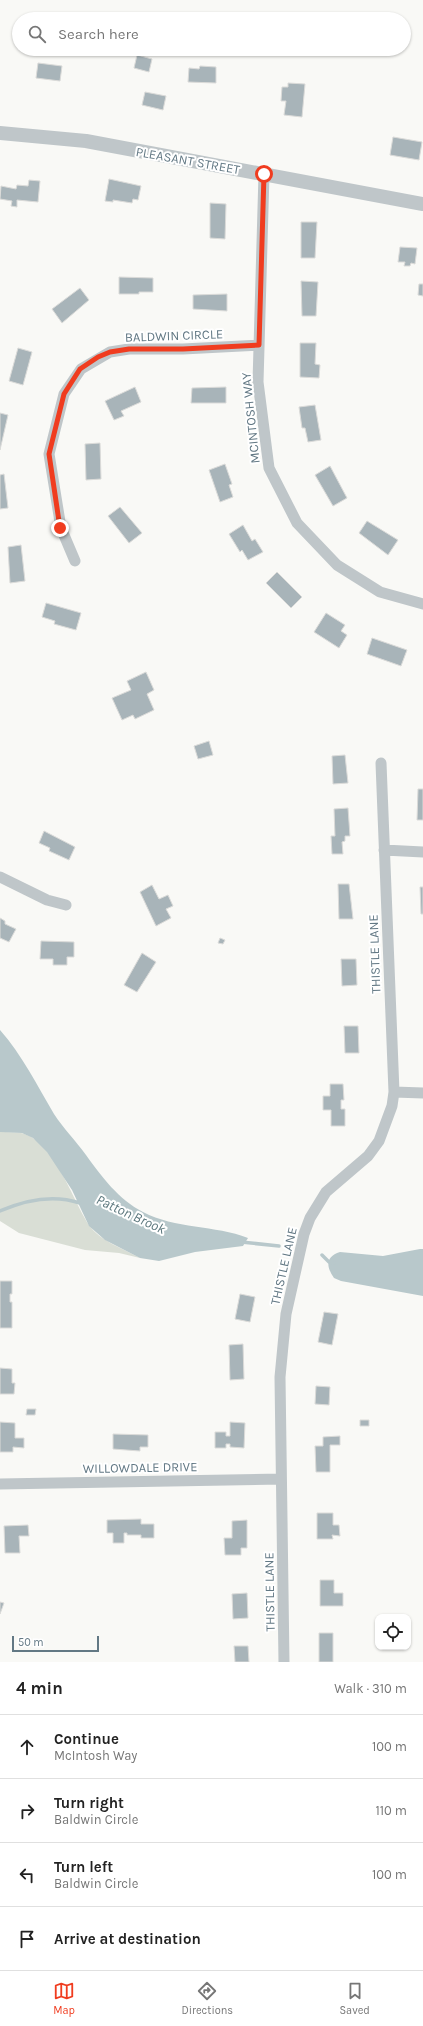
<!DOCTYPE html>
<html lang="en">
<head>
<meta charset="utf-8">
<style>
  body { margin:0; font-family:Karla,sans-serif; background:#f6f6f6; color:#222 }
  .controls { position:absolute; right:12px; bottom:12px; display:grid; overflow:hidden; border-radius:8px; box-shadow:0 1px 3px #0004 }
  .controls button { width:36px; height:36px; display:grid; place-items:center; padding:0; border:0; border-bottom:1px solid #e0e0e0; background:#fff; color:#222; font:20px sans-serif }
  .scale { position:absolute; left:12px; bottom:10px; width:87px; box-sizing:border-box; padding-left:4px; border:2px solid #627884; border-top:0; font-size:11px; line-height:14px; white-space:nowrap; color:#627884; -webkit-text-stroke:3px #fff; paint-order:stroke }
  .stop { position:absolute; width:12px; height:12px; margin:-9px; border:3px solid #f03c1f; border-radius:50%; background:#fff }
  .stop.end { background:#f03c1f; border-color:#fff; box-shadow:0 1px 4px #0008 }
  .list { margin:0; padding:0; list-style:none }
  h2 { display:flex; justify-content:space-between; align-items:center; height:52px; margin:0; padding:0 16px; font-size:17px }
  h2 small { font-size:13px; font-weight:400; color:#767676 }
  .list li { display:grid; grid-template-columns:26px 1fr auto; gap:12px; align-items:center; box-sizing:border-box; height:64px; padding:0 16px; border-top:1px solid #e0e0e0 }
  .list b { display:block; font-size:15px; white-space:nowrap }
  .list p { margin:0; font-size:13px; white-space:nowrap; color:#767676 }
  .list em { font-size:13px; font-style:normal; color:#767676 }
  .icon { flex:none; width:22px; height:22px; fill:none; stroke:currentColor; stroke-width:2; stroke-linecap:round; stroke-linejoin:round }
  .map { position:relative; flex:none; width:423px; height:1662px; overflow:hidden }
  .search { position:absolute; background:#fff; box-shadow:0 1px 3px #0004; left:12px; right:12px; top:12px; height:44px; display:flex; align-items:center; gap:10px; box-sizing:border-box; padding:0 14px; border-radius:22px; color:#767676; font-size:15px }
  .sheet { height:308px; background:#fff }
  nav { display:flex; justify-content:space-around; align-items:center; box-sizing:border-box; height:56px; border-top:1px solid #e0e0e0; background:#fff; font-size:11px; color:#767676 }
  nav a { display:grid; justify-items:center; gap:2px }
  nav .on { color:#f03c1f }
  .map>svg:first-child { display:block }
  .green { fill:#d9ded5 }
  .water { fill:#b8c8cb }
  .lines { fill:none; stroke-linecap:round; stroke-linejoin:round }
  .stream { stroke:#b8c8cb; stroke-width:3.5 }
  .building { fill:#a8b4b9; stroke:#dbdbd9 }
  .minor { stroke:#bfc6c9; stroke-width:11 }
  .tertiary { stroke:#bfc6c9; stroke-width:14 }
  .route { stroke:#f03c1f; stroke-width:5 }
  .labels { text-anchor:middle; stroke-width:4; stroke-linejoin:round; paint-order:stroke }
  .street-label { font-size:13px; fill:#627884; stroke:#fff }
  .water-label { font-size:14px; font-style:italic; fill:#5d787e; stroke:#fff }
</style>
</head>
<body>
<div class="map">
<svg width="423" height="1662" viewBox="0 0 423 1662">
  <rect width="100%" height="100%" fill="#f9f9f6"/>
  <!-- green -->
  <path class="green" d="M0,1132C7,1132 15,1132 21,1133C54,1140 73,1201 89,1225C100,1241 124,1249 140,1258L119,1253L85,1250L19,1233L0,1221Z"/>
  <!-- water -->
  <path class="water" d="M0,1030C22,1055 37,1085 54,1114C63,1128 76,1141 86,1155C101,1176 119,1200 143,1212C175,1229 215,1225 248,1238L243,1246L195,1252L159,1261L140,1258L105,1240L89,1226L72,1190L47,1152L33,1138L22,1133L0,1132Z
    M420,1249H423V1296L341,1281L334,1278C327,1268 324,1257 340,1252L383,1256Z"/>
  <g class="lines">
    <!-- stream -->
    <path class="stream" d="M0,1211C25,1200 53,1194 80,1203
      M241,1242L279,1246
      M322,1255L329,1262L334,1263"/>
  </g>
  <!-- building -->
  <path class="building" d="M137,55L152,59L149,72L134,68Z
    M38,63L62,66L60,81L36,78Z
    M200,66L216,67V83L188,82L189,68L199,69Z
    M288,83L305,84L302,117L284,115L286,101H281L282,87H288Z
    M145,92L166,96L163,110L142,105Z
    M393,137L422,142L419,160L390,155Z
    M109,179L141,186L138,200L133,199L132,203L113,200V202L105,201Z
    M29,180L40,181L38,202L17,200V207L11,206L12,201L0,199L1,186L16,189L17,185L28,186Z
    M210,203L226,204L225,239L210,238Z
    M301,222H317L315,258H301Z
    M400,247L417,248L415,264L411,263L410,266H404L405,262H398Z
    M119,277L153,278V292H139V294H119Z
    M301,281L318,282L316,316H302Z
    M419,284H423V296L418,295Z
    M80,288L89,300L62,323L52,309Z
    M227,294V311L193,309V295Z
    M300,343H316L315,364L320,365L319,378L300,377Z
    M18,348L32,352L23,385L9,381Z
    M135,387L141,402L121,411L124,416L114,420L105,401Z
    M226,387V403H191L192,388Z
    M315,405L321,440L308,442L305,428H302L299,407Z
    M0,413L8,415L0,450Z
    M100,443L101,479L86,480L85,444Z
    M225,464L232,484L229,485L233,497L220,502L209,470Z
    M330,466L347,498L333,506L315,475Z
    M4,474L8,508L0,509V475Z
    M120,507L142,533L129,543L108,516Z
    M367,521L398,540L388,555L359,533Z
    M243,525L252,541L255,539L263,552L248,560L242,550L240,552L229,534Z
    M21,545L25,581L10,583L8,547Z
    M277,572L302,597L291,608L266,583Z
    M46,603L81,613L76,630L54,624L55,621L42,617Z
    M326,613L345,625L341,631L347,635L339,648L314,632Z
    M372,638L407,650L401,666L367,654Z
    M146,672L154,690L147,694L154,710L135,719L133,715L122,720L112,698L131,690L127,681Z
    M209,741L213,755L198,759L194,746Z
    M345,755L348,783L333,784L332,756Z
    M418,789H423V820H417Z
    M348,808L350,836H345V841L342,842L343,854H332L331,836H335L334,809Z
    M44,831L75,847L69,860L49,851L50,848L39,843Z
    M338,884H349L353,919H339Z
    M152,885L159,899L168,895L173,906L166,909L171,918L156,926L140,892Z
    M420,887H423V914H421Z
    M0,918L5,921V924L16,929L9,942L0,938Z
    M220,938L225,940L223,944L218,943Z
    M41,941L74,942V957H67V965H53V959H40Z
    M142,953L156,962L137,992L124,985Z
    M341,959H356L357,985L342,986Z
    M344,1026H358L359,1053H345Z
    M330,1084H343L344,1100H341V1109H345V1126H331V1110H323V1096H330Z
    M0,1281H12V1294H10V1302H12V1328H0Z
    M240,1294L255,1297L250,1322L235,1319Z
    M324,1312L338,1314L332,1345L318,1342Z
    M243,1344L244,1379L230,1380L229,1345Z
    M0,1368L12,1369V1383H15L14,1394H0Z
    M316,1386L330,1387L329,1405L315,1404Z
    M27,1409H36L35,1415H26Z
    M360,1420H369V1426H360Z
    M0,1422L15,1423V1438H24V1448L13,1447V1452H0Z
    M230,1422L245,1423L244,1448L230,1447V1444H226V1448H215V1432H226V1436H230Z
    M113,1434L148,1435V1447H140V1451L113,1449Z
    M340,1436V1445H330V1472H316L315,1446H323V1437Z
    M317,1513H333V1525H339L340,1536L332,1535L333,1539H317Z
    M141,1519V1524H154V1538H141V1535H127V1533H124V1543H113V1533H107V1520Z
    M247,1520V1548H241V1555H225L224,1538H232V1521Z
    M28,1525L29,1536H19L20,1553H5L4,1526Z
    M320,1580H334V1593H343V1606H320Z
    M247,1593L248,1618L233,1619L232,1594Z
    M0,1602L4,1603L0,1614Z
    M319,1633H333V1662H319Z
    M234,1646H248L249,1662H235Z"/>
  <g class="lines">
    <!-- minor -->
    <path class="minor" d="M264,174L258,382L269,468L297,523L337,565L380,592L423,604
      M75,561L61,528L49,454L64,394L81,369L110,352L129,349H183L259,345
      M384,850L423,852
      M0,877L47,900L66,905
      M394,1092L423,1093
      M0,1484L281,1479
      M284,1662L280,1377L286,1314L304,1234L310,1218L326,1192L368,1156L379,1141L392,1106L394,1092L381,763"/>
    <!-- tertiary -->
    <path class="tertiary" d="M0,133L86,141L423,204"/>
  </g>
  <g class="lines">
    <!-- route -->
    <path class="route" d="M60,528L49,454L64,394L80,369L98,357L110,352L129,349H183L259,345L264,174"/>
  </g>
  <g class="labels">
    <!-- street labels -->
    <g class="street-label">
      <text transform="translate(188 160) rotate(10)" y="5">PLEASANT STREET</text>
      <text transform="translate(174 335) rotate(-2)" y="5">BALDWIN CIRCLE</text>
      <text transform="translate(250 418) rotate(-96)" y="5">MCINTOSH WAY</text>
      <text transform="translate(374 954) rotate(-92)" y="5">THISTLE LANE</text>
      <text transform="translate(283 1266) rotate(-77)" y="5">THISTLE LANE</text>
      <text transform="translate(140 1467) rotate(-1)" y="5">WILLOWDALE DRIVE</text>
      <text transform="translate(269 1592) rotate(-91)" y="5">THISTLE LANE</text>
    </g>
    <!-- water labels -->
    <g class="water-label">
      <text transform="translate(131 1214) rotate(25)" y="5">Patton Brook</text>
    </g>
  </g>
</svg>
<div class="controls">
<button><svg class="icon" aria-label="locate" viewBox="0 0 24 24"><circle cx="12" cy="12" r="6"/><path d="M12 2v4M12 18v4M2 12h4M18 12h4"/></svg></button>
</div>
<div class="scale">50 m</div>
<div class="stop" style="left:264px;top:174px"></div>
<div class="stop end" style="left:60px;top:528px"></div>
<div class="search"><svg class="icon" aria-label="search" viewBox="0 0 24 24"><circle cx="10" cy="10" r="6"/><path d="M15 15l6 6"/></svg>Search here</div>
</div>
<section class="sheet">
<h2>4 min<small>Walk · 310 m</small></h2>
<ul class="list">
<li><svg class="icon" aria-label="ahead" viewBox="0 0 24 24"><path d="M12 20V5M6 11l6-6 6 6"/></svg><div><b>Continue</b><p>McIntosh Way</p></div><em>100 m</em></li>
<li><svg class="icon" aria-label="right" viewBox="0 0 24 24"><path d="M7 20v-9h11M14 6l5 5-5 5"/></svg><div><b>Turn right</b><p>Baldwin Circle</p></div><em>110 m</em></li>
<li><svg class="icon" aria-label="left" viewBox="0 0 24 24"><path d="M17 20v-9H6M10 6l-5 5 5 5"/></svg><div><b>Turn left</b><p>Baldwin Circle</p></div><em>100 m</em></li>
<li><svg class="icon" aria-label="arrive" viewBox="0 0 24 24"><path d="M6 21V4h12l-3 4 3 4H6"/></svg><div><b>Arrive at destination</b></div></li>
</ul>
</section>
<nav>
<a class="on"><svg class="icon" aria-label="map" viewBox="0 0 24 24"><path d="M3 6l6-2 6 2 6-2v14l-6 2-6-2-6 2zM9 4v14M15 6v14"/></svg>Map</a>
<a><svg class="icon" aria-label="directions" viewBox="0 0 24 24"><path d="M12 3l9 9-9 9-9-9zM9 14v-3h6M13 9l2 2-2 2"/></svg>Directions</a>
<a><svg class="icon" aria-label="saved" viewBox="0 0 24 24"><path d="M7 4h10v16l-5-4-5 4z"/></svg>Saved</a>
</nav>
</body>
</html>
